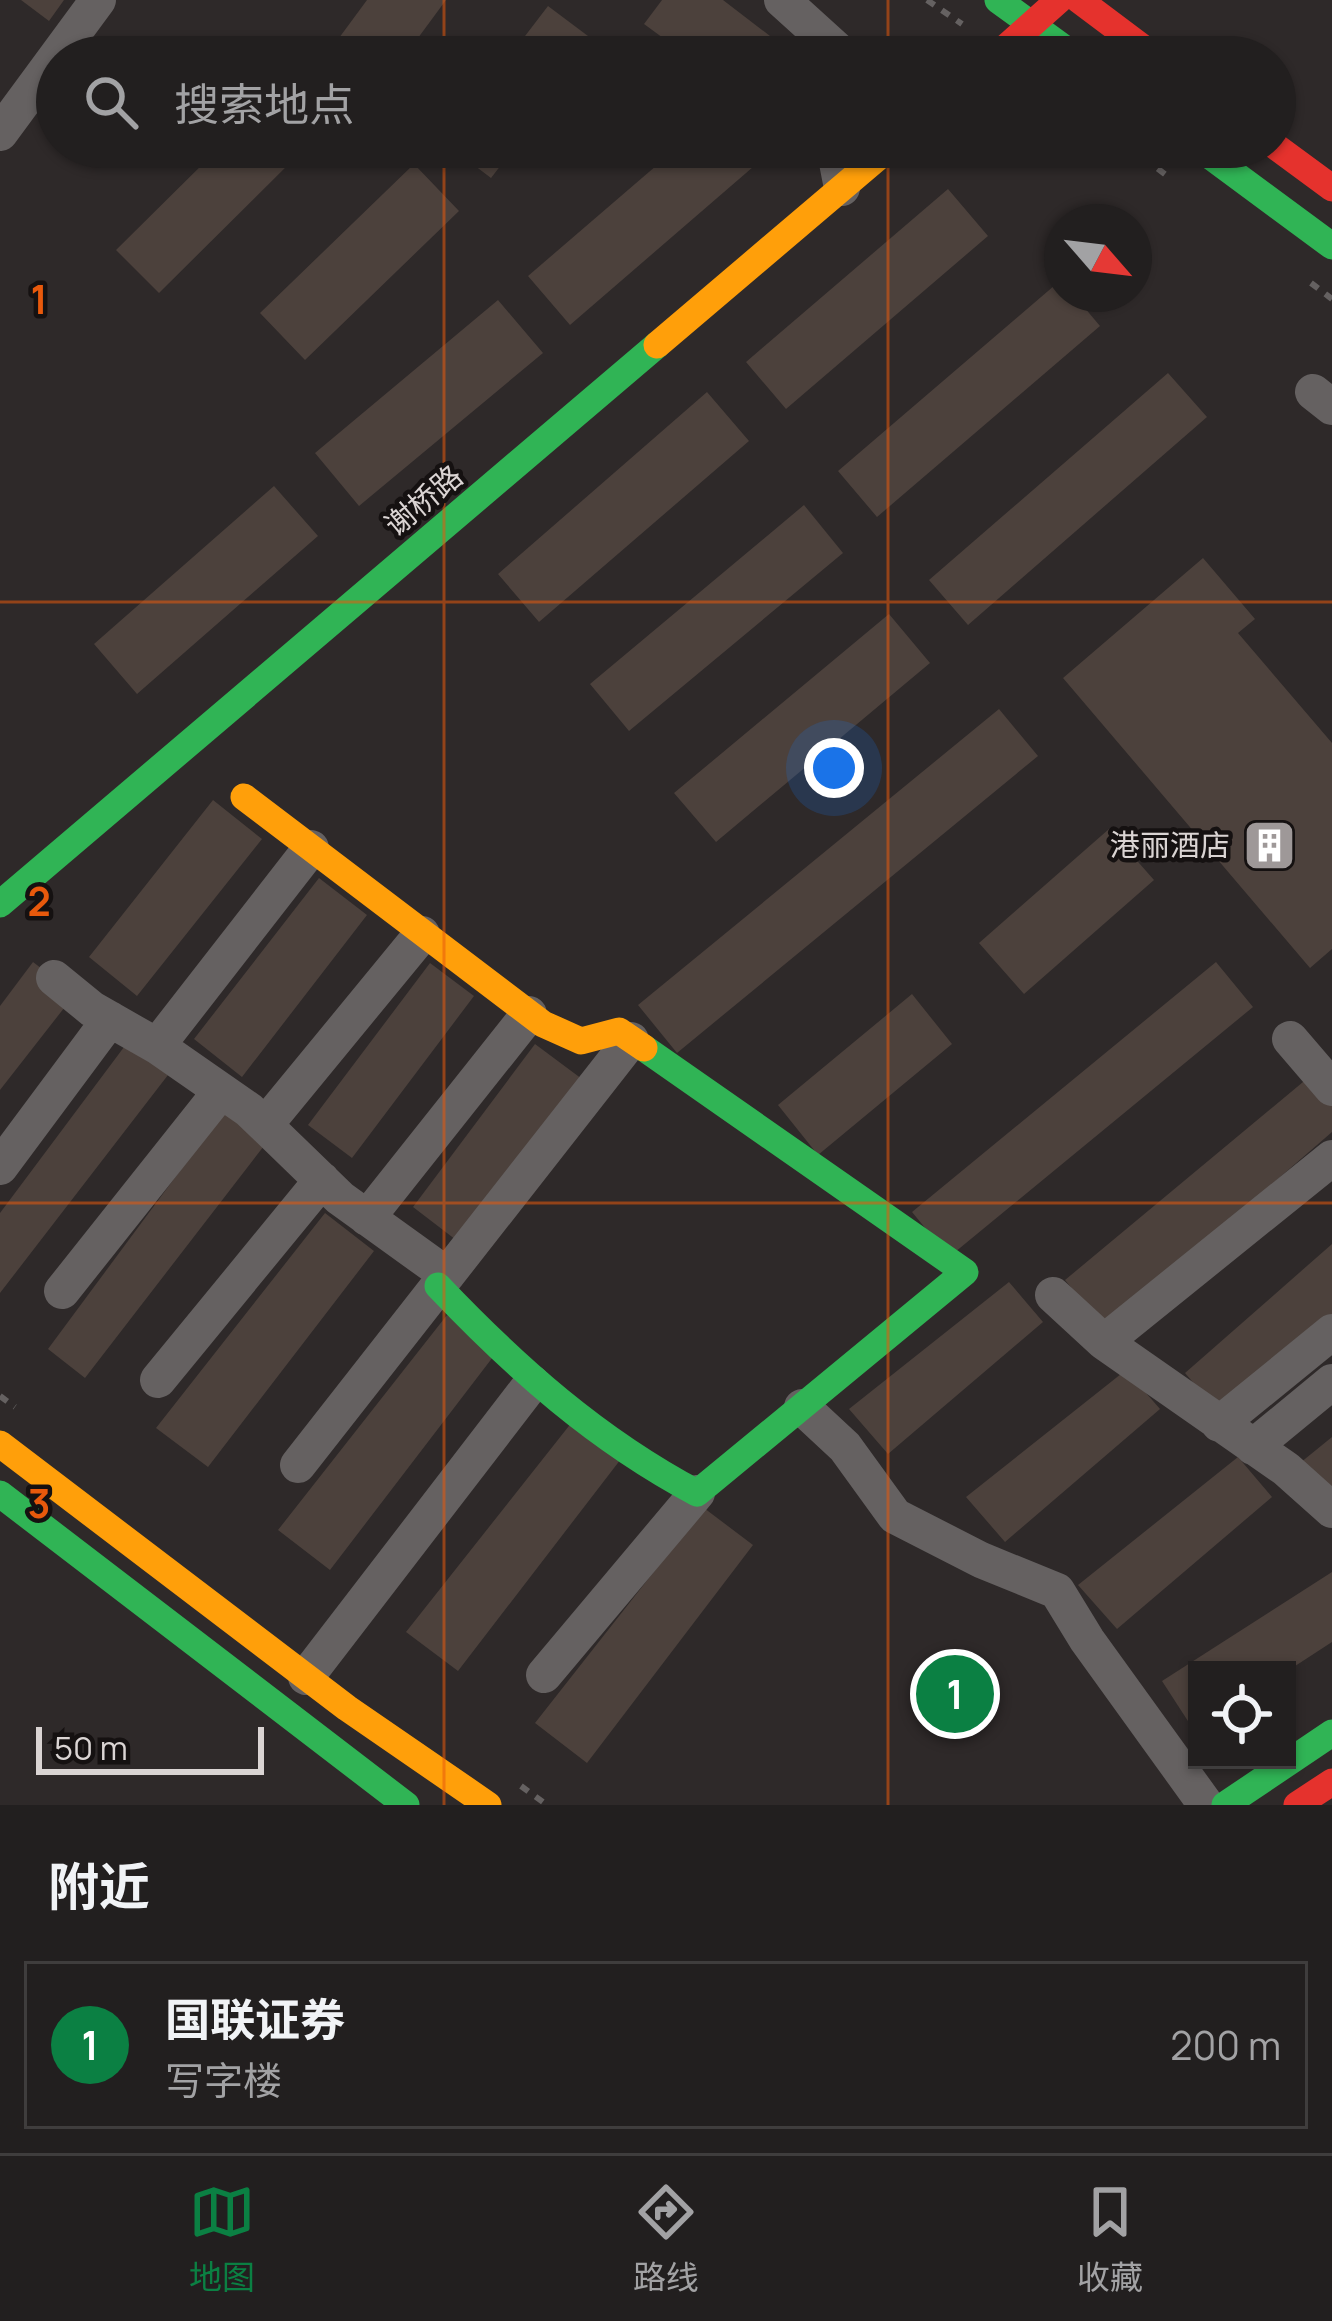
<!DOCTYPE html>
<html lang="zh">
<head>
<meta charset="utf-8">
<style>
  body { margin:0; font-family:Manrope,"Noto Sans SC",sans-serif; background:#2e2c2c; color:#f1f3f6 }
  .controls { position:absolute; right:36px; bottom:36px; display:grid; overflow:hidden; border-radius:0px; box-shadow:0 3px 9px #0004 }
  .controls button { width:108px; height:108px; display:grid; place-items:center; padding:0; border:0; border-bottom:3px solid #3f3d3d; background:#221f1f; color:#f1f3f6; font:60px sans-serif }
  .compass { position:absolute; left:1044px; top:204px; width:108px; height:108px; border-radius:50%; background:#221f1f; box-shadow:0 3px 9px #0004; rotate:118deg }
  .scale { position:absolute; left:36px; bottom:30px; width:228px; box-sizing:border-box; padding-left:12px; border:6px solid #dad4d3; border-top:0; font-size:33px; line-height:42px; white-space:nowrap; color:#dad4d3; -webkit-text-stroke:9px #151111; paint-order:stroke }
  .you { position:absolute; left:834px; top:768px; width:42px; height:42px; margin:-30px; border:9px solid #fff; border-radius:50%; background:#1a73e8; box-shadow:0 0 0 18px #1a73e833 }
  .badge { display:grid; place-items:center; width:78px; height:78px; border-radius:50%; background:#0b8043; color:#fff; font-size:39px; font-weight:700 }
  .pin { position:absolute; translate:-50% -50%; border:6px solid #fff; box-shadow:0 3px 12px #0006 }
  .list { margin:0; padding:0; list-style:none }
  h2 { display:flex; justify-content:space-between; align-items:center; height:156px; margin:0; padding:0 48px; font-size:51px }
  h2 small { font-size:39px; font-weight:400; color:#a2a2a4 }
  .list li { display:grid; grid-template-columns:78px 1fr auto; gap:36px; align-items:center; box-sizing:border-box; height:168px; margin:0 24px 24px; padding:0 24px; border:3px solid #3f3d3d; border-radius:0px }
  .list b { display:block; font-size:45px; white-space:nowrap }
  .list p { margin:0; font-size:39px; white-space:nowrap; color:#a2a2a4 }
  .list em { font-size:39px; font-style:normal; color:#a2a2a4 }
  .icon { flex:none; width:66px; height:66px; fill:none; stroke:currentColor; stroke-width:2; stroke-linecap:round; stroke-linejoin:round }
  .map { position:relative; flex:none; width:1332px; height:1805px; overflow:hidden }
  .search { position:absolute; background:#221f1f; box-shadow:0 3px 9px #0004; left:36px; right:36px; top:36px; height:132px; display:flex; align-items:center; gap:30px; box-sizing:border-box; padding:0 42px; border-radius:66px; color:#a2a2a4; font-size:45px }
  .sheet { height:348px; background:#221f1f }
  nav { display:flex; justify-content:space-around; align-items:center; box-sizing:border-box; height:168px; border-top:3px solid #3f3d3d; background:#221f1f; font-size:33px; color:#a2a2a4 }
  nav a { display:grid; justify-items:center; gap:6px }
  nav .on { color:#0b8043 }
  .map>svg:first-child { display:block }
  .building { fill:#4c413c }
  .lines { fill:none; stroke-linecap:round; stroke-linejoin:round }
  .path { stroke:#656161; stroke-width:6; stroke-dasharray:9 9; stroke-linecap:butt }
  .street { stroke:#656161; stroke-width:36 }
  .fast { stroke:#30b455; stroke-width:27 }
  .slow { stroke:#ff9f0a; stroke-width:27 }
  .jam { stroke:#e5322d; stroke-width:27 }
  .grid { fill:none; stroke:#e8590c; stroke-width:3; stroke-opacity:0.55 }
  .labels { text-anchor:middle; stroke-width:9; stroke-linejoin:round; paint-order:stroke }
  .street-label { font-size:30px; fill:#dad4d3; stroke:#151111 }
  .poi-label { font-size:30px; fill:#dad4d3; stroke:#151111; text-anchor:end }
  .grid-label { font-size:39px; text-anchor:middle; font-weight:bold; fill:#e8590c; stroke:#151111; stroke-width:9; stroke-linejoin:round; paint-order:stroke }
</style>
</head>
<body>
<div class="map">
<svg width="1332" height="1805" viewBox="0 0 1332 1805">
  <rect width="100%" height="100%" fill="#2e2929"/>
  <!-- building -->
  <path class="building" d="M21,0H64L49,21Z
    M367,0H446L404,57H325Z
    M662,0H723L770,36L754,57H689L644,24Z
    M548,6L596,42L584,57H509Z
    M220,147H306L159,293L116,250Z
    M450,147H515L491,178Z
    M678,147H736L753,167L570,325L528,276Z
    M414,164L459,211L305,360L260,313Z
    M948,189L988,236L786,409L746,362Z
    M1062,279V294H1073L1100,326L877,517L838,471Z
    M498,300L543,353L359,506L315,453Z
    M1168,373L1207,417L968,625L929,580Z
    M707,392L749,441L539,622L498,574Z
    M274,486L318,536L137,694L94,644Z
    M804,505L843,553L629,731L590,684Z
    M1203,558L1255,619L1238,633L1332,743V949L1310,968L1063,678Z
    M889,614L930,663L716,842L674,793Z
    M999,709L1038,756L677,1053L638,1005Z
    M213,800L262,839L137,996L89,957Z
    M1109,829L1154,880L1024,994L979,943Z
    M319,878L367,915L242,1077L194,1039Z
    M33,962L75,994L0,1090V1006Z
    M1216,962L1253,1007L949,1257L912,1212Z
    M430,963L474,996L352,1158L308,1125Z
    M912,994L952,1044L818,1155L778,1105Z
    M127,1043L168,1075L0,1293V1213Z
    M535,1044L582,1079L460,1243L413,1207Z
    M1309,1077L1332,1104V1132L1105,1329L1065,1280Z
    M225,1110L267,1142L85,1378L48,1349Z
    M325,1213L374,1251L208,1467L156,1428Z
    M1332,1244V1329L1225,1420L1185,1373Z
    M1009,1282L1043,1322L888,1454L849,1409Z
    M447,1315L496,1353L330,1570L278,1530Z
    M1126,1370L1160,1409L1005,1542L966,1497Z
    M576,1417L624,1455L458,1671L406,1632Z
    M1332,1437V1503L1300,1463Z
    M1238,1457L1272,1497L1117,1629L1078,1585Z
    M704,1508L753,1545L587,1763L535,1723Z
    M1332,1572V1642L1289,1670H1197V1735L1162,1681Z"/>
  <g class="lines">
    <!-- path -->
    <path class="path" d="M927,0L962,24
      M1129,147L1166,175
      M1311,283L1332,299
      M0,1396L15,1407
      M521,1786L547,1805"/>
    <!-- street -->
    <path class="street" d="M782,0L845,57
      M0,133L98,0
      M834,147L842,188
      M1313,392L1332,407
      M54,978L92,1009L157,1046L249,1110L340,1198L447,1275
      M1290,1039L1332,1088
      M157,1046L311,848
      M265,1125L422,934
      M1332,1158L1104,1342L1286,1469L1332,1510
      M0,1167L110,1019
      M367,1218L529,1014
      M62,1291L221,1091
      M1053,1295L1104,1342
      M158,1380L322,1180
      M802,1407L845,1447L895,1516L981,1560L1057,1591L1087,1640L1206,1805
      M1219,1424L1332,1332
      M1253,1447L1332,1382
      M298,1465L631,1040
      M544,1675L697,1493
      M306,1677L532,1383"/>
    <!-- fast -->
    <path class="fast" d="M998,0L1076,57
      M1198,147L1332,246
      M0,904L657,345
      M438,1286C516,1368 597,1440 697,1493L965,1272L644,1048
      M0,1494L406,1805
      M1225,1805L1332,1733"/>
    <!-- slow -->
    <path class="slow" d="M657,345L890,147
      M244,797L543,1024L581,1041L619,1031L644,1048
      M0,1444L347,1708L488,1805"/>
    <!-- jam -->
    <path class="jam" d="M1079,0L1155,57
      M995,57L1059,0
      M1275,146L1332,188
      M1297,1805L1332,1782"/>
  </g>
  <!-- grid -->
  <path class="grid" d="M444,0V57M888,0V57M444,147V1805M888,147V1805M0,602H1332M0,1203H1332"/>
  <!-- icons -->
  <defs>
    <symbol id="building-square" viewBox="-11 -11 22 22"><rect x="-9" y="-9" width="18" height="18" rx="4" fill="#9e9898" stroke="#151111"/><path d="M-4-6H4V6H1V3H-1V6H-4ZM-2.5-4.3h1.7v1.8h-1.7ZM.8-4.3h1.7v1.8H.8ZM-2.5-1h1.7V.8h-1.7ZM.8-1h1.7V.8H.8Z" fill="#fff"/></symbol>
  </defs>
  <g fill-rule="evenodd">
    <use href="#building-square" x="1240" y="816" width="59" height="59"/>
  </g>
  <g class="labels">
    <!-- street labels -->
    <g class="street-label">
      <text transform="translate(424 501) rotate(-40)" y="10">谢桥路</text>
    </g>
    <!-- poi labels -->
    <g class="poi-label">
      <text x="1230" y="856">港丽酒店</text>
    </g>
  </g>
  <g class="grid-label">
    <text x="39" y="314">1</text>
    <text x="39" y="916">2</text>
    <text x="39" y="1518">3</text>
  </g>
</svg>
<div class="controls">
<button><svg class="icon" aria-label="locate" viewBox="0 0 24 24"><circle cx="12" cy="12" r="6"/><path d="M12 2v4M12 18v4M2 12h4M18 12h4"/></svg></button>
</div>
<svg class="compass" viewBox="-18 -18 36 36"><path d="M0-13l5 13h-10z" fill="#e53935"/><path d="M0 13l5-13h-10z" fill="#a2a2a4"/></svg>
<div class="scale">50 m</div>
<div class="you"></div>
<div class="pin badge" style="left:955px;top:1694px">1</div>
<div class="search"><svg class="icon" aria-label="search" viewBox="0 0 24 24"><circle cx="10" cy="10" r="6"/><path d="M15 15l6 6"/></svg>搜索地点</div>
</div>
<section class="sheet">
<h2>附近<small></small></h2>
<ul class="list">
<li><span class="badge">1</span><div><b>国联证券</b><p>写字楼</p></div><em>200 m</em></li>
</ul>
</section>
<nav>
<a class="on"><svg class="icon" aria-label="map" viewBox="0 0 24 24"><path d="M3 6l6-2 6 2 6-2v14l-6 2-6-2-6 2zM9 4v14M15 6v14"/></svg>地图</a>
<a><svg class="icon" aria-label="directions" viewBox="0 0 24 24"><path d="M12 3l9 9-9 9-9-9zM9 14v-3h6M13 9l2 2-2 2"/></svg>路线</a>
<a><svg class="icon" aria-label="saved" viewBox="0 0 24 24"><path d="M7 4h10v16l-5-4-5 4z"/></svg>收藏</a>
</nav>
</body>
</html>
